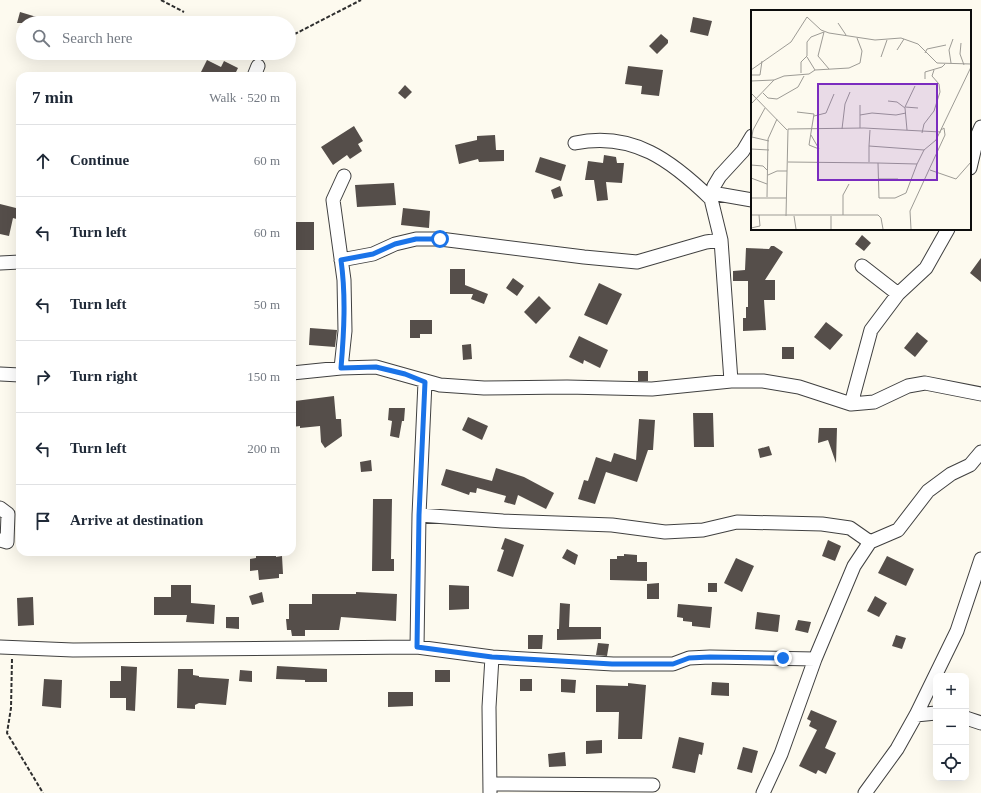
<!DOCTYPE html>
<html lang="en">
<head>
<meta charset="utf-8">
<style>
  body { margin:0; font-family:Georgia,serif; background:#f2f2f3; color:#1f2937 }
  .controls { position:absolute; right:12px; bottom:12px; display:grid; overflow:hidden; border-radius:8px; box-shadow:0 4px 16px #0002 }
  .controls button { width:36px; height:36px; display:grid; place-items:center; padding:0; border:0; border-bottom:1px solid #e0e1e3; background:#fff; color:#1f2937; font:20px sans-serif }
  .stop { position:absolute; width:12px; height:12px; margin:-9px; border:3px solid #1a73e8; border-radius:50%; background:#fff }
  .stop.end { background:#1a73e8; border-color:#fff; box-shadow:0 1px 4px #0008 }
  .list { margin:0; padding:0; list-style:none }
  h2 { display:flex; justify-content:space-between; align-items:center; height:52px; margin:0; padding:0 16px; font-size:17px }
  h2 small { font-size:13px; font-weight:400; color:#747a83 }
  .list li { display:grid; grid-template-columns:26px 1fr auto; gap:12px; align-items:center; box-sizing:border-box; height:72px; padding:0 16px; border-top:1px solid #e0e1e3 }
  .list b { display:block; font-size:15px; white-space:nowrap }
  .list em { font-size:13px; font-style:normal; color:#747a83 }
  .icon { flex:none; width:22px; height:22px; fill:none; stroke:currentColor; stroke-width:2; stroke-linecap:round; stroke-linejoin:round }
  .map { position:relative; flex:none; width:981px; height:793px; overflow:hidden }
  .search { position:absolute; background:#fff; box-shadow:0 4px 16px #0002; left:16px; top:16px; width:280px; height:44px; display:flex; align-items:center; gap:10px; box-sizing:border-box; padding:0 14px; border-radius:22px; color:#747a83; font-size:15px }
  .panel { position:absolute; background:#fff; box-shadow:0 4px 16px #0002; left:16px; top:72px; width:280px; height:484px; border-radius:12px }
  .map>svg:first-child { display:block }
  .building { fill:#554e4a }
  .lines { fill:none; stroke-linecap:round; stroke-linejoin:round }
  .minor-casing { stroke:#404040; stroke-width:15 }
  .path { stroke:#2f2f2f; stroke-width:2; stroke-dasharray:4 2; stroke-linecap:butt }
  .minor { stroke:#fff; stroke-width:13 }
  .route { stroke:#1a73e8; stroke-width:5 }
  .inset-road { fill:none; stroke:#9d9b95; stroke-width:1 }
  .view { fill:#7b2cbf; fill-opacity:0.15; stroke:#7b2cbf; stroke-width:2 }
  .inset-edge { fill:none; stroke:#0d0d0d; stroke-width:2 }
</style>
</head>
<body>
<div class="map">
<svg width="981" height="793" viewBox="0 0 981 793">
  <rect width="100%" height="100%" fill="#fdfaef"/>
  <!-- building -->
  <path class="building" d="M20,12L50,21V23H17Z
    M693,17L712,21L708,36L690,32Z
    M661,34L668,40V43L657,54L649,46Z
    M207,60L221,67L224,61L238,68L235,74L240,76H199Z
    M628,66L663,70L659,96L641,94L642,86L625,84Z
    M405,85L412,92L405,99L398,93Z
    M354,126L363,141L358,144L362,151L350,159L347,155L333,165L321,147Z
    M495,135L496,150H504V161L479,162L478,159L459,164L455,145L477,140V136Z
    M604,155L616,157L617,163H624L622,183L606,182L608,200L597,201L594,180H585L588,161L603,163Z
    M540,157L566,165L561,181L535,172Z
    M394,183L396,205L357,207L355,185Z
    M560,186L563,196L554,199L551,190Z
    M0,204L20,209V220L13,218L9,236L0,234Z
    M403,208L430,211L429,228L401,225Z
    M292,222H314V250H292Z
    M862,235L871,243L864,251L855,244Z
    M771,246H774L783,252L765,280H775V300H764L766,330L743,331V318H746V307H748V281H733V271L745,270L746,248L769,249Z
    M981,258V282L970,273Z
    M450,269H465V285L488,294L484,304L471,299L473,294H450Z
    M513,278L524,286L517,296L506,288Z
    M599,283L622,294L607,325L584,315Z
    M539,296L551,308L536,324L524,312Z
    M410,320H432V334H420V338H410Z
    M826,322L843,335L830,350L814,337Z
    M310,328L337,330L335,347L309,345Z
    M917,332L928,341L915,357L904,348Z
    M579,336L608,350L600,368L584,360L583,364L569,357Z
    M471,344L472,359L463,360L462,345Z
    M782,347H794V359H782Z
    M638,371H648V381H638Z
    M334,396L336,419H341L342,436L325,448L321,442L320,426L300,428V426L292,427V409L296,408L295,401Z
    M389,408H405L404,421H402L399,438L390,436L392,421L388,420Z
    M693,413H713L714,447H694Z
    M468,417L488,426L482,440L462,430Z
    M639,419L655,420L653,450H648L637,482L606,472L595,504L578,499L584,480L588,481L596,457L611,462L614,453L636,460Z
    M819,428H837L836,463L828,440L818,443Z
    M769,446L772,455L760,458L758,449Z
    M371,460L372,471L361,472L360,462Z
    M496,468L524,477L554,493L546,509L518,495L515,505L504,502L506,496L477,488L476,493L470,492L469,495L441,485L446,469L492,481Z
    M373,499H392L391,559H394V571H372Z
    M505,538L524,545L513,577L497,571L504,550L501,549Z
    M828,540L841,546L835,561L822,556Z
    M567,549L578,555L575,565L562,558Z
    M256,552H276V557L282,556L283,574H279V578L259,580L258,570L250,571V559L256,558Z
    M624,554L637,555V562H647V581L610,580V559H617V556H624Z
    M887,556L914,569L906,586L878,573Z
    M736,558L754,566L742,592L724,583Z
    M659,583V599H647V584Z
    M708,583H717V592H708Z
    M171,585H191V603L215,605L214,624L186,622L187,615H154V597H171Z
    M449,585L469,586V609L449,610Z
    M262,592L264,602L252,605L249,596Z
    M356,592L397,594L396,621L341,617L339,630H305V636H292L291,630H287L286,619H289V604H312V594H356Z
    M875,596L887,603L879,617L867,611Z
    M33,597L34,625L18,626L17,598Z
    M560,603L570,604L569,627H601V639L557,640V629H559Z
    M678,604L712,607L710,628L692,626V622L683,621V618L677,617Z
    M757,612L780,615L778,632L755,629Z
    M226,617H239V629L226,628Z
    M798,620L811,622L808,633L795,630Z
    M528,635H543L542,649H528Z
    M896,635L906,638L902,649L892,646Z
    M598,643L609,644L607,656L596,655Z
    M121,666L137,667L135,711L126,710V698H110V681H121Z
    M277,666L327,669V682H305V680L276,679Z
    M178,669H193V675L199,676V677L229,679L226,705L199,703L195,705V709L177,708Z
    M240,670L252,671V682L239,681Z
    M435,670H450V682H435Z
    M44,679L62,680L61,708L42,706Z
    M520,679H532V691H520Z
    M561,679L576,680L575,693L561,692Z
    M712,682L729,683V696L711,695Z
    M628,683L646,685L642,739H618L619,712H596V685L628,686Z
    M388,692H413V706L388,707Z
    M811,710L837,721L825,748L836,753L826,774L818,770L816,774L799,766L817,730L809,726L811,721L807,719Z
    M679,737L704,743L702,755L699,754L695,773L672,768Z
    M602,740V753L586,754V741Z
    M743,747L758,751L752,773L737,769Z
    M565,752L566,766L549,767L548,754Z"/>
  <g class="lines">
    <defs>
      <path id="minor" d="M254,76L258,66
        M575,143C633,131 672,161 711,199
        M970,168L978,134L981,127
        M712,193L752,200
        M341,260L373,254L395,244L416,239H440L584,257L637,262L706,242L721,240
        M0,263L20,262
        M862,266L898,294
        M341,368L345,331L344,280L333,200L344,176
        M292,373L341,368L376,367L440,385L484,388L567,387L652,389L731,381H763L799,387L851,404L874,402L908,386L925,383L981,394
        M0,374L20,375
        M731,381L721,240L711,199L714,186L720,176L743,151L752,136
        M851,404L871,330L898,294L926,268L948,229
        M0,508L8,514L7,542L0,540
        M419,515L425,382
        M0,647L73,650L417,647L492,657L489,707L490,793
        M417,647L419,515L503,521L612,525L665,532L703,530L737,522L822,524L850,528L870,542L898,530L928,491L951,474L970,465L981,452
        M492,657L613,664H673L689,658L710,657L815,659L854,566L870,542
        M916,715L936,713
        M966,718L981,723
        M490,784L653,785
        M763,793L781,754L815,659
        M865,793L897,749L916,715L957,631L981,559"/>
    </defs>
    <!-- minor casing -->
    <use href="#minor" class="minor-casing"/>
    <!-- path -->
    <path class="path" d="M161,0L184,12
      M289,37L361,0
      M12,659L11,708L7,733L43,793"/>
    <!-- minor -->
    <use href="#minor" class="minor"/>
  </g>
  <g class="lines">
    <!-- route -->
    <path class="route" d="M440,239H416L395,244L373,254L341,260C346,296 344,332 341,368L376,367L405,374L425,382L419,515L417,647L492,657L612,664H673L689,658L710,657L783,658"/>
  </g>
  <!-- overview -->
  <g transform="translate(751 10)">
    <rect width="220" height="220" fill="#fdfaef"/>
    <path class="inset-road" d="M87,13L95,25M73,22L67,46L78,59M210,33L209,44L213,55M146,40L153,29M174,43L176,39L195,35M56,47L64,60M130,47L136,30M200,53L198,40L202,29M0,60L40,32L56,7L70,20L78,23L124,30L150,28L167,34L186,53L220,54M50,63V52L56,46V32L60,27L73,22M0,65H9L11,51M174,69V62L191,57L194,54M0,71L23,70M0,83L36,120M12,83L17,88L26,89L47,77L53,66M137,91L146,92L154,98L156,120M0,94L23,70L33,66L58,64L64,60L98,58L109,53L111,41L106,28M154,97L164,76M154,97L167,98M46,102L63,104L58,135L68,139L60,125M109,105L121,103L145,105L155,103M63,106L75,103L83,84M109,118V95M91,119L94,94L99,82M171,123L173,114L183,101L189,82L188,74L181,66L183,60M1,127L18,131M0,132L2,120L14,98M118,136L119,120M0,139L18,140M37,152L127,153L128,188H144L155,183L166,154M118,152V136L173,140L185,130L220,57M127,153L166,154L173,140M0,155L12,156L16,160M179,160L205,169L220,152M17,165L26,161H36M0,168L16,174M127,169H147M16,187L17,129L26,109M0,188H35M0,205H127L130,208L132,219M92,205V185L98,174M35,206L37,119L113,118L190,122M43,206L45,219M0,218L9,216L8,205M80,219V206M160,219L159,201L194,125L193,118L190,120"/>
    <path class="view" d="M67,74H186V170H67Z"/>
    <rect width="220" height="220" class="inset-edge"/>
  </g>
</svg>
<div class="controls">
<button>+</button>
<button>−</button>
<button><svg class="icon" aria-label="locate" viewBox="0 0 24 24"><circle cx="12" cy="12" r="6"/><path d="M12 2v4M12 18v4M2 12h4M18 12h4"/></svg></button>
</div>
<div class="stop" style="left:440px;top:239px"></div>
<div class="stop end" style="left:783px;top:658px"></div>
<div class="search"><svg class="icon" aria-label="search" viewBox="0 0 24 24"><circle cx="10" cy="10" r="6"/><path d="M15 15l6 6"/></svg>Search here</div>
<section class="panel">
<h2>7 min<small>Walk · 520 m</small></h2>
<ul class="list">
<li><svg class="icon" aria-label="ahead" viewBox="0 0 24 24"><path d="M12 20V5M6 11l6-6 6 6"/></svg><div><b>Continue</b></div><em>60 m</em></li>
<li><svg class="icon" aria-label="left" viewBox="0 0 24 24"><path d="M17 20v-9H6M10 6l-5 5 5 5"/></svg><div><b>Turn left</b></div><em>60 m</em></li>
<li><svg class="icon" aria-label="left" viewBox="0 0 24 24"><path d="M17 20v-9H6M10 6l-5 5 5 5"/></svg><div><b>Turn left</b></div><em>50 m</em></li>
<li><svg class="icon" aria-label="right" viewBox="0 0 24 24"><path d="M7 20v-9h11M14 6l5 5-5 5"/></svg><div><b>Turn right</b></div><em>150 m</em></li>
<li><svg class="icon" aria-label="left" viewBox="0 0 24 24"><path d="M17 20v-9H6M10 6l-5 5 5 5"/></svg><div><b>Turn left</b></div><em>200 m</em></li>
<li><svg class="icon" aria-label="arrive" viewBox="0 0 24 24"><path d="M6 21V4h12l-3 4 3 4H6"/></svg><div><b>Arrive at destination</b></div></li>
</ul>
</section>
</div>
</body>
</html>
